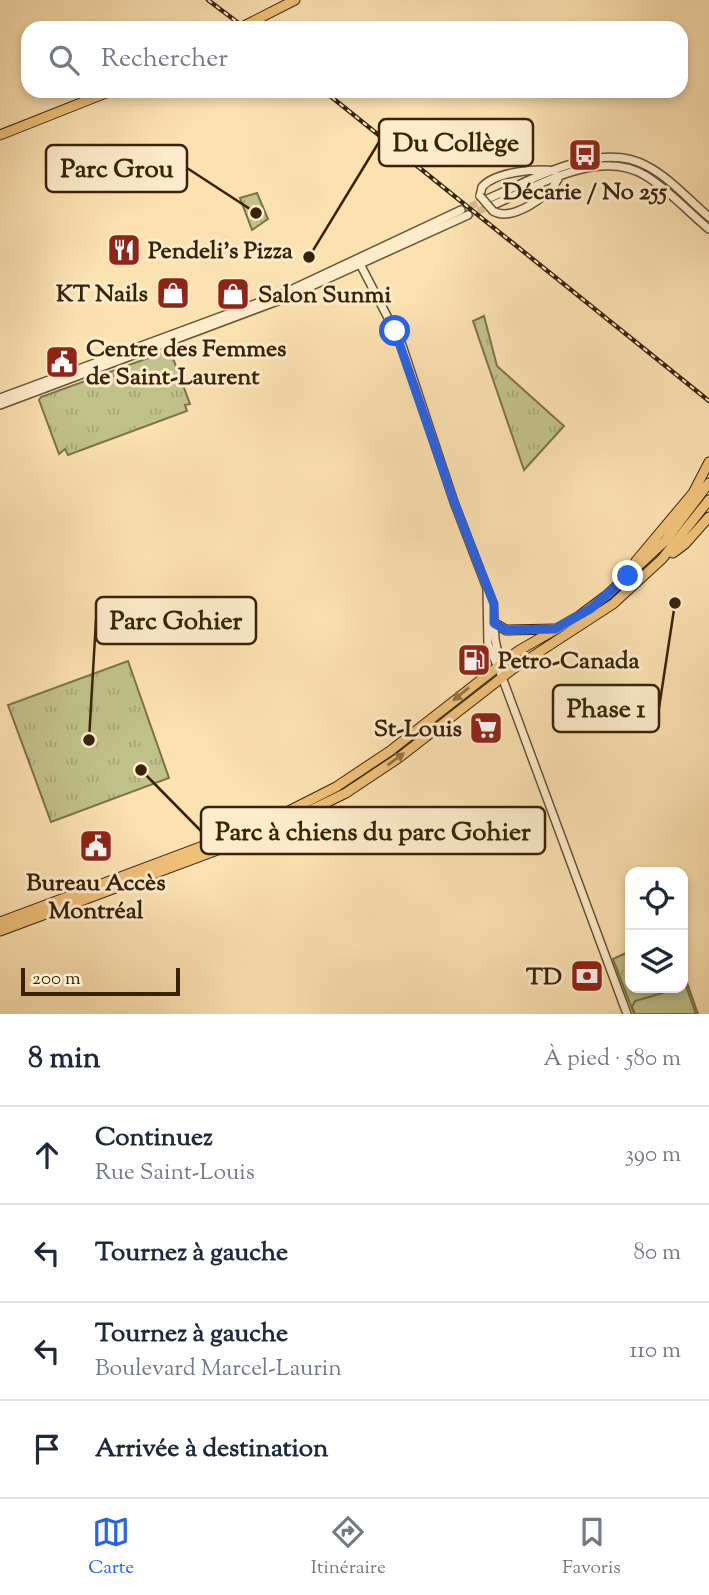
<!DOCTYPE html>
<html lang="fr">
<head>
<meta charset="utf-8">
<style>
  body { margin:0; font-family:"Sorts Mill Goudy",serif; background:#f6f6f7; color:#1f2937 }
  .controls { position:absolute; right:21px; bottom:21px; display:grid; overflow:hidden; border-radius:14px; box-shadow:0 4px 10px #0003 }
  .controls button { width:63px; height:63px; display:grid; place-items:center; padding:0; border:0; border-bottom:2px solid #e0e1e3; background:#fff; color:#1f2937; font:35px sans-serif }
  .scale { position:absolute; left:21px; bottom:18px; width:159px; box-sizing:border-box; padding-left:7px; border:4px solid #38230a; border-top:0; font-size:19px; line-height:24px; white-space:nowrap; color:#38230a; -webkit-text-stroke:5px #fdeccc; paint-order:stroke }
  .stop { position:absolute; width:21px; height:21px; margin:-16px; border:5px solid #2563eb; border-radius:50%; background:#fff }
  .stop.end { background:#2563eb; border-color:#fff; box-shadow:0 2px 7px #0008 }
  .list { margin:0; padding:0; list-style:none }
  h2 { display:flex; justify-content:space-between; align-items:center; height:91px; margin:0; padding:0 28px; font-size:30px }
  h2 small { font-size:23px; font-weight:400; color:#747a83 }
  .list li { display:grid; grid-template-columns:46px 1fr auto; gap:21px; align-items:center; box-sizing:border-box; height:98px; padding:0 28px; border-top:2px solid #e0e1e3 }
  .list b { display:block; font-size:26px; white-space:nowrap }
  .list p { margin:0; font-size:23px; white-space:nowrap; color:#747a83 }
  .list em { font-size:23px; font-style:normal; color:#747a83 }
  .icon { flex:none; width:38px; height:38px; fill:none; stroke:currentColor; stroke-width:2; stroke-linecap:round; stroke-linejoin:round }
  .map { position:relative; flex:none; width:709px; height:1014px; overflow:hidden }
  .search { position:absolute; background:#fff; box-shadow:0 4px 10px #0003; left:21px; right:21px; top:21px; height:77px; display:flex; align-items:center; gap:18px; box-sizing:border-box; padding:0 24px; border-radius:21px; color:#747a83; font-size:26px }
  .sheet { height:483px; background:#fff }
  nav { display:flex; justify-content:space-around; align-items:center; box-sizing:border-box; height:98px; border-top:2px solid #e0e1e3; background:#fff; font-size:19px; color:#747a83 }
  nav a { display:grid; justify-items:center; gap:4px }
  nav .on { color:#2563eb }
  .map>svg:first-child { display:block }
  .park { fill:url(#park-tufts); stroke:#7c724a; stroke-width:2 }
  .pitch { fill:#c1c28a; stroke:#7c724a; stroke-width:2 }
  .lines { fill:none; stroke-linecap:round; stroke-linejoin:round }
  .minor-tunnel { stroke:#d5bb90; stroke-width:7; stroke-dasharray:7 3.5; stroke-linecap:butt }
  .minor-casing { stroke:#695234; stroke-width:10 }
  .major-casing { stroke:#38230a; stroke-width:11 }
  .minor { stroke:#fdeccc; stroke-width:7 }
  .major { stroke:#eec078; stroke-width:9 }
  .rail-casing { stroke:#38230a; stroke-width:4.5 }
  .rail { stroke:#fdeccc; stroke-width:2; stroke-dasharray:5; stroke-linecap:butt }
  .minor-bridge-casing { stroke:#695234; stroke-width:10; stroke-linecap:butt }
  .minor-bridge { stroke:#fdeccc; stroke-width:7 }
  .oneway { fill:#937241 }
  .route { stroke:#2563eb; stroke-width:9 }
  .labels { text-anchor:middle; stroke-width:6; stroke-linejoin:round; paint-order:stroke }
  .poi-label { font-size:24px; font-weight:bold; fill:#38230a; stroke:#fdeccc; text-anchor:start }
  .leader { fill:none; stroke:#38230a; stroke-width:2.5 }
  .callout-dot { fill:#38230a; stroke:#fdeccc; stroke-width:2.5 }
  .callout { fill:#fdeccc; stroke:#38230a; stroke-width:2.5 }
  .callout-label { font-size:26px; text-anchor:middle; font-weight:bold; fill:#38230a }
</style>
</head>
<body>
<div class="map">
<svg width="709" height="1014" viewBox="0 0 709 1014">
  <defs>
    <pattern id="park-tufts" width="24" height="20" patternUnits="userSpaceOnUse" patternTransform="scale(1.75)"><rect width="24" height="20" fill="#c1c28a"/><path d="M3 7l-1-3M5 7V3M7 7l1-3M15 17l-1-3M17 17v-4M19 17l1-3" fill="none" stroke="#a7a676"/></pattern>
  </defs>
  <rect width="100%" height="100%" fill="#fce1b1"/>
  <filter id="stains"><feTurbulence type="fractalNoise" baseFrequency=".00286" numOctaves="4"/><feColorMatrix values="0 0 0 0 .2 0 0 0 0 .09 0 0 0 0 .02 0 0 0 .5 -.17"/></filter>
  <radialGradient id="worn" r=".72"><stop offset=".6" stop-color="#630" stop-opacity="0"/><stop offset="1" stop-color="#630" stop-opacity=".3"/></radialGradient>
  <!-- park -->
  <path class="park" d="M257,193L268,219L252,230L240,198Z
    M484,316L497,366L564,426L524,470L473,321Z
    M170,350L190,404L185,405L187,411L68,455L65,449L59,454L39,400L41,397Z
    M128,661L169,778L51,822L8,705Z
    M630,951V988H683V971L698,1014H634L613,959Z"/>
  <!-- pitch -->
  <path class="pitch" d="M686,986L696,1014H635L632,1007L635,1001Z"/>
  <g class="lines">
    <!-- minor-tunnel -->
    <path class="minor-tunnel" d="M461,210L485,200
      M468,215L491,206"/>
    <defs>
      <path id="minor" d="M480,196L482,187C495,172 536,168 555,171
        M485,200C531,181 599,139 647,166C670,178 689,200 709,217
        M491,206C536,187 599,147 646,176C669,190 688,212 709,229
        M493,211C511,222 549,197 558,179
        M358,260L402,345L454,502L493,604L495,639L501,669
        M0,398L282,294L461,210
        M0,405L283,299L468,215
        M487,589L488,644L502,677L627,1014"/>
      <path id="major" d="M240,28L295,0
        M0,135L111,91
        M673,553L685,544L709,517
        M631,571L636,561L693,493L709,462
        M494,623L506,630L554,629
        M0,922L267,822L336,787L390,751L518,651L579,616L607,595L665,541L709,483
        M0,931L266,832L346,793L400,757L513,669L613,604L662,559L709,500"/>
    </defs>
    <!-- minor casing -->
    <use href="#minor" class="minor-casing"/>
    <!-- major casing -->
    <use href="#major" class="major-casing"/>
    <!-- minor -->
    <use href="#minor" class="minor"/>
    <!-- major -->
    <use href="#major" class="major"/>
    <defs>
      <path id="rail" d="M208,0L245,28
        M324,91L709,401"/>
    </defs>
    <!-- rail casing -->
    <use href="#rail" class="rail-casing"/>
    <!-- rail -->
    <use href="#rail" class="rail"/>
    <defs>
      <path id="minor-bridge" d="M480,196L493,211"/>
    </defs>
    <!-- minor-bridge casing -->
    <use href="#minor-bridge" class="minor-bridge-casing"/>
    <!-- minor-bridge -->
    <use href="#minor-bridge" class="minor-bridge"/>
  </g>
  <!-- one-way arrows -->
  <defs><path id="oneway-solid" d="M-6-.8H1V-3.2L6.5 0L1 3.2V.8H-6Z" transform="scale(1.75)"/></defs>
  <g class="oneway">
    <use href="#oneway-solid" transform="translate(461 694) rotate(141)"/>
    <use href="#oneway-solid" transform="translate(396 759) rotate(-36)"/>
  </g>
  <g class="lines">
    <!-- route -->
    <path class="route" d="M395,331L454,502L494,604V623L506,630L555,629L590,609L628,576"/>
  </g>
  <!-- icons -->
  <defs>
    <symbol id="bus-square" viewBox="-11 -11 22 22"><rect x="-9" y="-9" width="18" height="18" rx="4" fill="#8f2418" stroke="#fdeccc"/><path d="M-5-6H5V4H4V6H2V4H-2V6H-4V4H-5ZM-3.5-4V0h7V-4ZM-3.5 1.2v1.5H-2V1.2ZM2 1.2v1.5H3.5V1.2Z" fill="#fff"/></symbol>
    <symbol id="restaurant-square" viewBox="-11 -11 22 22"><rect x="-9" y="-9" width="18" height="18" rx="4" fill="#8f2418" stroke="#fdeccc"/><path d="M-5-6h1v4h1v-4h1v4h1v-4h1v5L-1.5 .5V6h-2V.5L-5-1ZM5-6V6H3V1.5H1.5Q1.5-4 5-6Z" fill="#fff"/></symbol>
    <symbol id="shop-square" viewBox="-11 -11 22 22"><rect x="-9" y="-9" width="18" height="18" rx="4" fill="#8f2418" stroke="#fdeccc"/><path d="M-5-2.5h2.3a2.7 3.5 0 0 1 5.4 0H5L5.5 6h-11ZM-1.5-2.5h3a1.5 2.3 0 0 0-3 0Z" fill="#fff"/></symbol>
    <symbol id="civic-square" viewBox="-11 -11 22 22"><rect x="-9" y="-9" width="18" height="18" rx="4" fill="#8f2418" stroke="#fdeccc"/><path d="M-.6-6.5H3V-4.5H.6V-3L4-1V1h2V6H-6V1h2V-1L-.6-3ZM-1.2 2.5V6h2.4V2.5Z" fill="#fff"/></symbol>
    <symbol id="fuel-square" viewBox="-11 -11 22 22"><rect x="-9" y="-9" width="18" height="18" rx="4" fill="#8f2418" stroke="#fdeccc"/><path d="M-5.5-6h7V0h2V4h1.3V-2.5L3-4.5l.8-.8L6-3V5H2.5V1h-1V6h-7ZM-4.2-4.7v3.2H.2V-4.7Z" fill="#fff"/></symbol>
    <symbol id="supermarket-square" viewBox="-11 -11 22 22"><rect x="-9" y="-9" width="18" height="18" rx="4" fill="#8f2418" stroke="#fdeccc"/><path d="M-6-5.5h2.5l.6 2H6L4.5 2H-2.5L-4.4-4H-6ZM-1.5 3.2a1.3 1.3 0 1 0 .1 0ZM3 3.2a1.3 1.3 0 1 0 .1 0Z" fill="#fff"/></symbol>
    <symbol id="bank-square" viewBox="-11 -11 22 22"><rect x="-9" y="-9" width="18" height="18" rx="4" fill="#8f2418" stroke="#fdeccc"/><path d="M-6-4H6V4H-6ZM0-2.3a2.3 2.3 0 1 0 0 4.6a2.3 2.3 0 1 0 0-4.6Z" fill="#fff"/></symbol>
  </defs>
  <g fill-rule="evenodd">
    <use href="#bus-square" x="566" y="136" width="38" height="38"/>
    <use href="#restaurant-square" x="105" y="231" width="38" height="38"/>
    <use href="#shop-square" x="154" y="274" width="38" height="38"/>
    <use href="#shop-square" x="214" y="275" width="38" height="38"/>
    <use href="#civic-square" x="43" y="343" width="38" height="38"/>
    <use href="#fuel-square" x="455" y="641" width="38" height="38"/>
    <use href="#supermarket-square" x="467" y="709" width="38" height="38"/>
    <use href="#civic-square" x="77" y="827" width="38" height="38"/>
    <use href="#bank-square" x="568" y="957" width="38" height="38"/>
  </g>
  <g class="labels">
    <!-- poi labels -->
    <g class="poi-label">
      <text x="585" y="199" text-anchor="middle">Décarie / No 255</text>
      <text x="148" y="258">Pendeli's Pizza</text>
      <text x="148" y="301" text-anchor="end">KT Nails</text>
      <text x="258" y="302">Salon Sunmi</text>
      <text x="86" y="356">Centre des Femmes<tspan x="86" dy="28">de Saint-Laurent</tspan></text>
      <text x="498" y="668">Petro-Canada</text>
      <text x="462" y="736" text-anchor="end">St-Louis</text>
      <text x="96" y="890" text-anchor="middle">Bureau Accès<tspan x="96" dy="28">Montréal</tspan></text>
      <text x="562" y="984" text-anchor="end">TD</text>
    </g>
  </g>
  <!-- callouts -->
  <path class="leader" d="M309 257L379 142M256 213L187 168M89 740L96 620M675 603L659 708M141 770L201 831"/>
  <g class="callout-dot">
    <circle cx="309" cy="257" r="7"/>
    <circle cx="256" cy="213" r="7"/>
    <circle cx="89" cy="740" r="7"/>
    <circle cx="675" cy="603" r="7"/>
    <circle cx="141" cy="770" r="7"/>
  </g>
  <g class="callout">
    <rect x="379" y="119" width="154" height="47" rx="7"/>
    <rect x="46" y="145" width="141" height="47" rx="7"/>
    <rect x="96" y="597" width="160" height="47" rx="7"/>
    <rect x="553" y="685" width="106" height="47" rx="7"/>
    <rect x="201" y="807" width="344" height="47" rx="7"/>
  </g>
  <g class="callout-label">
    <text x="456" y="151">Du Collège</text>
    <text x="117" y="177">Parc Grou</text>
    <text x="176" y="629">Parc Gohier</text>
    <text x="606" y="717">Phase 1</text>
    <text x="373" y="840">Parc à chiens du parc Gohier</text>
  </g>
  <rect width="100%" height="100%" filter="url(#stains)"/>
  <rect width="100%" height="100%" fill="url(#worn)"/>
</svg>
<div class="controls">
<button><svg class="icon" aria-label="locate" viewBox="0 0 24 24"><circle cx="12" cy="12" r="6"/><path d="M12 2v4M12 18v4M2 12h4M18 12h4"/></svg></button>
<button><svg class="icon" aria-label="layers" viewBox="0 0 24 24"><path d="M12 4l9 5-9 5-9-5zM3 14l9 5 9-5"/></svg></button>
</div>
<div class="scale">200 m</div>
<div class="stop" style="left:395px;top:331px"></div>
<div class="stop end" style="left:628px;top:576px"></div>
<div class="search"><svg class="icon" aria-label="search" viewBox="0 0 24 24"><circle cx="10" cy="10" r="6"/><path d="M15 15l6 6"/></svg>Rechercher</div>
</div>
<section class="sheet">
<h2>8 min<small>À pied · 580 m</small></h2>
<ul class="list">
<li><svg class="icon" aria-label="ahead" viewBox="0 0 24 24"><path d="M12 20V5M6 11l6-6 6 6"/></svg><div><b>Continuez</b><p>Rue Saint-Louis</p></div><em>390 m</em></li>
<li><svg class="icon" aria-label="left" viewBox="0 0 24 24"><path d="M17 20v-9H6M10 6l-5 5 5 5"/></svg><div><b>Tournez à gauche</b></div><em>80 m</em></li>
<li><svg class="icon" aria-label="left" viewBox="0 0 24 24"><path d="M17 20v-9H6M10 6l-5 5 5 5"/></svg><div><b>Tournez à gauche</b><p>Boulevard Marcel-Laurin</p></div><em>110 m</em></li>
<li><svg class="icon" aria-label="arrive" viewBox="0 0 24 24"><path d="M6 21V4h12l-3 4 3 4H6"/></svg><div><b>Arrivée à destination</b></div></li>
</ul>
</section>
<nav>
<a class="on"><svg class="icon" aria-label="map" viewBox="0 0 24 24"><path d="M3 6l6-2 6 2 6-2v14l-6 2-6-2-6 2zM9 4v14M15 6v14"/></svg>Carte</a>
<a><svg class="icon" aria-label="directions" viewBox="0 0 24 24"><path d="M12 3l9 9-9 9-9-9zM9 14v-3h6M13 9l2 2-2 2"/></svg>Itinéraire</a>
<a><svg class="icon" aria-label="saved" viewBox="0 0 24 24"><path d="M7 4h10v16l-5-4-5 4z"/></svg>Favoris</a>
</nav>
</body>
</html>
